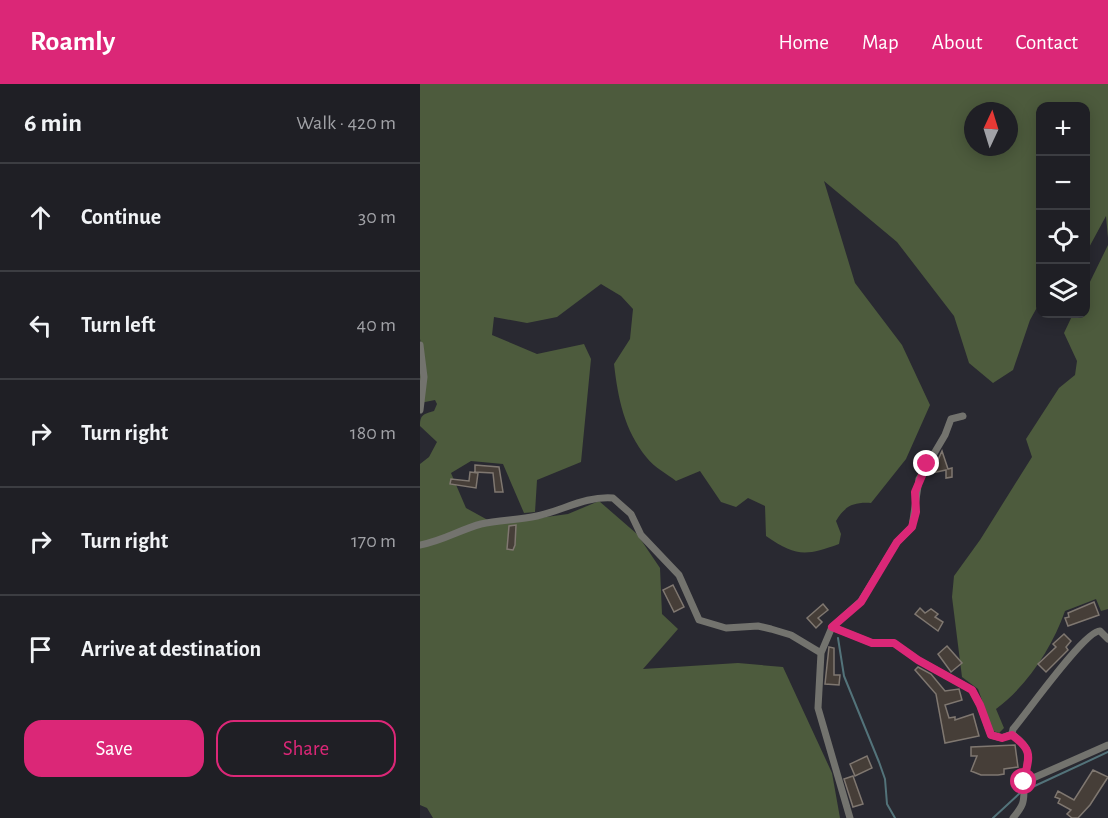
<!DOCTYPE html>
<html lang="en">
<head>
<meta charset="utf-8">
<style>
  body { margin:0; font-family:"Alegreya Sans",sans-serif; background:#2c2c32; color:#f1f3f6 }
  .controls { position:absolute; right:18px; top:18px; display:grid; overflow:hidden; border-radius:12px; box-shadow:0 3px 15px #0003 }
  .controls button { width:54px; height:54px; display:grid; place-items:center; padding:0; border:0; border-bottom:2px solid #3c3d42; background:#1f1f25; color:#f1f3f6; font:30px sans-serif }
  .compass { position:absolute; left:544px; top:18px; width:54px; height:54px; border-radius:50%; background:#1f1f25; box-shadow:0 3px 15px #0003; rotate:4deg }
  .stop { position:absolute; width:18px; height:18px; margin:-14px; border:4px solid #db2777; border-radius:50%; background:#fff }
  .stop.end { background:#db2777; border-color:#fff; box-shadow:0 2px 6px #0008 }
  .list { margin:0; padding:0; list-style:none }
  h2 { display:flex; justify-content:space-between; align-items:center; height:78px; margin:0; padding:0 24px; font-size:26px }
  h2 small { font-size:20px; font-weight:400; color:#a1a2a7 }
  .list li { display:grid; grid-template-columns:39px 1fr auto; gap:18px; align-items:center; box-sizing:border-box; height:108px; padding:0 24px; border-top:2px solid #3c3d42 }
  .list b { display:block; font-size:22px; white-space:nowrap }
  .list em { font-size:20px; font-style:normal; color:#a1a2a7 }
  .actions { display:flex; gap:12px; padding:18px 24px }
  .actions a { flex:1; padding:14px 0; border:2px solid #db2777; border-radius:18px; text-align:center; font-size:21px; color:#db2777 }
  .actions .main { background:#db2777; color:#fff }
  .icon { flex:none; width:33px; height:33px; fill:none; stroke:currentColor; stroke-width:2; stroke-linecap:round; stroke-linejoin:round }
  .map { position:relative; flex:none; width:688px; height:734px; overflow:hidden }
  header { display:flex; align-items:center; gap:36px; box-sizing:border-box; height:84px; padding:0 30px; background:#db2777; color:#fff }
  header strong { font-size:28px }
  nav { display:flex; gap:33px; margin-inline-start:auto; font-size:21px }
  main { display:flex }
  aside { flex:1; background:#1f1f25 }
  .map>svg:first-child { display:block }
  .forest { fill:#4d5b3d; fill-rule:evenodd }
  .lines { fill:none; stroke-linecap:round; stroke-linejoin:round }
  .stream { stroke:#53737a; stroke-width:2 }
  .building { fill:#463e38; stroke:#7f7770; stroke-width:1.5 }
  .minor { stroke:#73736e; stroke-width:7 }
  .route { stroke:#db2777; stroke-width:8 }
</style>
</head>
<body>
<header>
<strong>Roamly</strong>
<nav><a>Home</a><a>Map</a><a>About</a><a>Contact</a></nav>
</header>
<main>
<aside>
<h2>6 min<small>Walk · 420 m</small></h2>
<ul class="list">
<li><svg class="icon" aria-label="ahead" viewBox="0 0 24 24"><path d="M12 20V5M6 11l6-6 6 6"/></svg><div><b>Continue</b></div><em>30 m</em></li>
<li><svg class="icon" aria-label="left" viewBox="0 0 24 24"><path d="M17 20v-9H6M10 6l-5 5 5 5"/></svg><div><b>Turn left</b></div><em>40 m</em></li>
<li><svg class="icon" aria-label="right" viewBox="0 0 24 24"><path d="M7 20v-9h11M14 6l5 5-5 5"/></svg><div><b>Turn right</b></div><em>180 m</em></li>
<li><svg class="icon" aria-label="right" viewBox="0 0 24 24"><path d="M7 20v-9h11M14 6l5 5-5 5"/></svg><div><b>Turn right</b></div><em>170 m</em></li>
<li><svg class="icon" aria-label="arrive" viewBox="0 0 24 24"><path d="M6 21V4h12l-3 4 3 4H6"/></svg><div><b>Arrive at destination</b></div></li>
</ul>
<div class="actions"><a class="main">Save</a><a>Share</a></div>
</aside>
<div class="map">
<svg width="688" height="734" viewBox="0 0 688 734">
  <rect width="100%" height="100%" fill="#292931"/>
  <!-- forest -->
  <path class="forest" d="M0,0H688V154L686,132L666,169V22H620V218L610,236L593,286L573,299L549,279L534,232L477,158L404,97L435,199L482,261L510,321L486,375L451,419C433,418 425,422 416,437L421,450L419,460C386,472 376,473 346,452L345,422L328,414L316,423L301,418L280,387L256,397C247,390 234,383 227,374C204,346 198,314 194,280L210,255L213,225L201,212L181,200L137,233L107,239L74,233L72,251L117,270L164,260L171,275L161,378L117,396L115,428L104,429L83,380L51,377L31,389L46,424L75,440L148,430L179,417L217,450L240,484L242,530L258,545L223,585L318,579L363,583L412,689L420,734H13L7,724L0,721V380L9,373L17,358L0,342C0,330 4,330 14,327L17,320L15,316L0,319V276L3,269L0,255ZM553,27H589V63H553Z
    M688,161V525L681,527L676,515L645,527C632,564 607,602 576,625L584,644L579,649L573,647L558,605L542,593L532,513L534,492L560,456L612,373L606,355L639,304L655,291L657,277L644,249L653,230H666V206Z"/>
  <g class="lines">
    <!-- stream -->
    <path class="stream" d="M418,554L424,592L459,678L465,695L467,720L475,734
      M606,706L688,668
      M573,734L601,708"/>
  </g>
  <!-- building -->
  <path class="building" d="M522,367L528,385L532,384V393L526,394V386L512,389Z
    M55,381L79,383L83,408H75L73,389L55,388Z
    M50,388L58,389L56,404L30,400L31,395L49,397Z
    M96,441L95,461L93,466L87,465L89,442Z
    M253,501L264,523L254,528L243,506Z
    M674,518L679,531L648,542L645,534L649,533L648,529Z
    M403,520L408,526L398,534L402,538L396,544L387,534Z
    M500,524L505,529L511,525L518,530L515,533L523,538L518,547L495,530Z
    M644,550L651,557L646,563L648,566L626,588L618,580L636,563L633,560Z
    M527,562L542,579L531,588L518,570Z
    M409,563L414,564V591H420L419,601L405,600Z
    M498,583L511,590L525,607L539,605L542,616L525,621L529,634L535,633V636L553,630L559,652L525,659L516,610L495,586Z
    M595,661L598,683L584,685V690L578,691H561L551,687L557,672H551V663Z
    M447,672L452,684L435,692L430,680Z
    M673,686L688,693L670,721L658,734H652L647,730L651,726L638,719L640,715L635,713L638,707L654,716Z
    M433,692L443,720L433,723L424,695Z"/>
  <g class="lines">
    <!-- minor -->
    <path class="minor" d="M0,261L4,293L0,326
      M0,461C23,457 39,446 61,440C79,436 99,436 117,432C144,426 165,412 193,414L211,430L221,451L259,491L279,536L306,544L338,542L351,545L371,551L401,569
      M412,543L452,559H474L498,576L552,606L560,621L571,651L582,654L592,650L593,645C607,629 665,546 680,547L688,555
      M592,650C615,668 607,671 605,695C602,716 608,716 593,734
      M604,698L688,661
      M430,734L398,624L401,569L412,543L441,517L477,458L492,443L499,395L525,351L531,335L543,332"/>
  </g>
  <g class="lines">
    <!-- route -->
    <path class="route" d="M507,380L495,408L496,428L492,443L477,458L441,518L412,543L452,559H474L498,576L552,606L560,621L571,651L582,654L592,651C615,668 608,673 604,698"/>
  </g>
</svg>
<div class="controls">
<button>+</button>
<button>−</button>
<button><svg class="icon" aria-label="locate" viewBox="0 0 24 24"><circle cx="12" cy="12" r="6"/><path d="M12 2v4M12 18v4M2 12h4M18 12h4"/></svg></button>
<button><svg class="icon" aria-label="layers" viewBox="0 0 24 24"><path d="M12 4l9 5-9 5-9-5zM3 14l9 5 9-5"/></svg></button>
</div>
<svg class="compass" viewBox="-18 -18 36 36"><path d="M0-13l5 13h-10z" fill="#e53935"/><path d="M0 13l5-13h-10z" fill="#a1a2a7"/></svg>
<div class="stop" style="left:604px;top:698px"></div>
<div class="stop end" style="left:507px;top:380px"></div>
</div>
</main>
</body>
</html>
